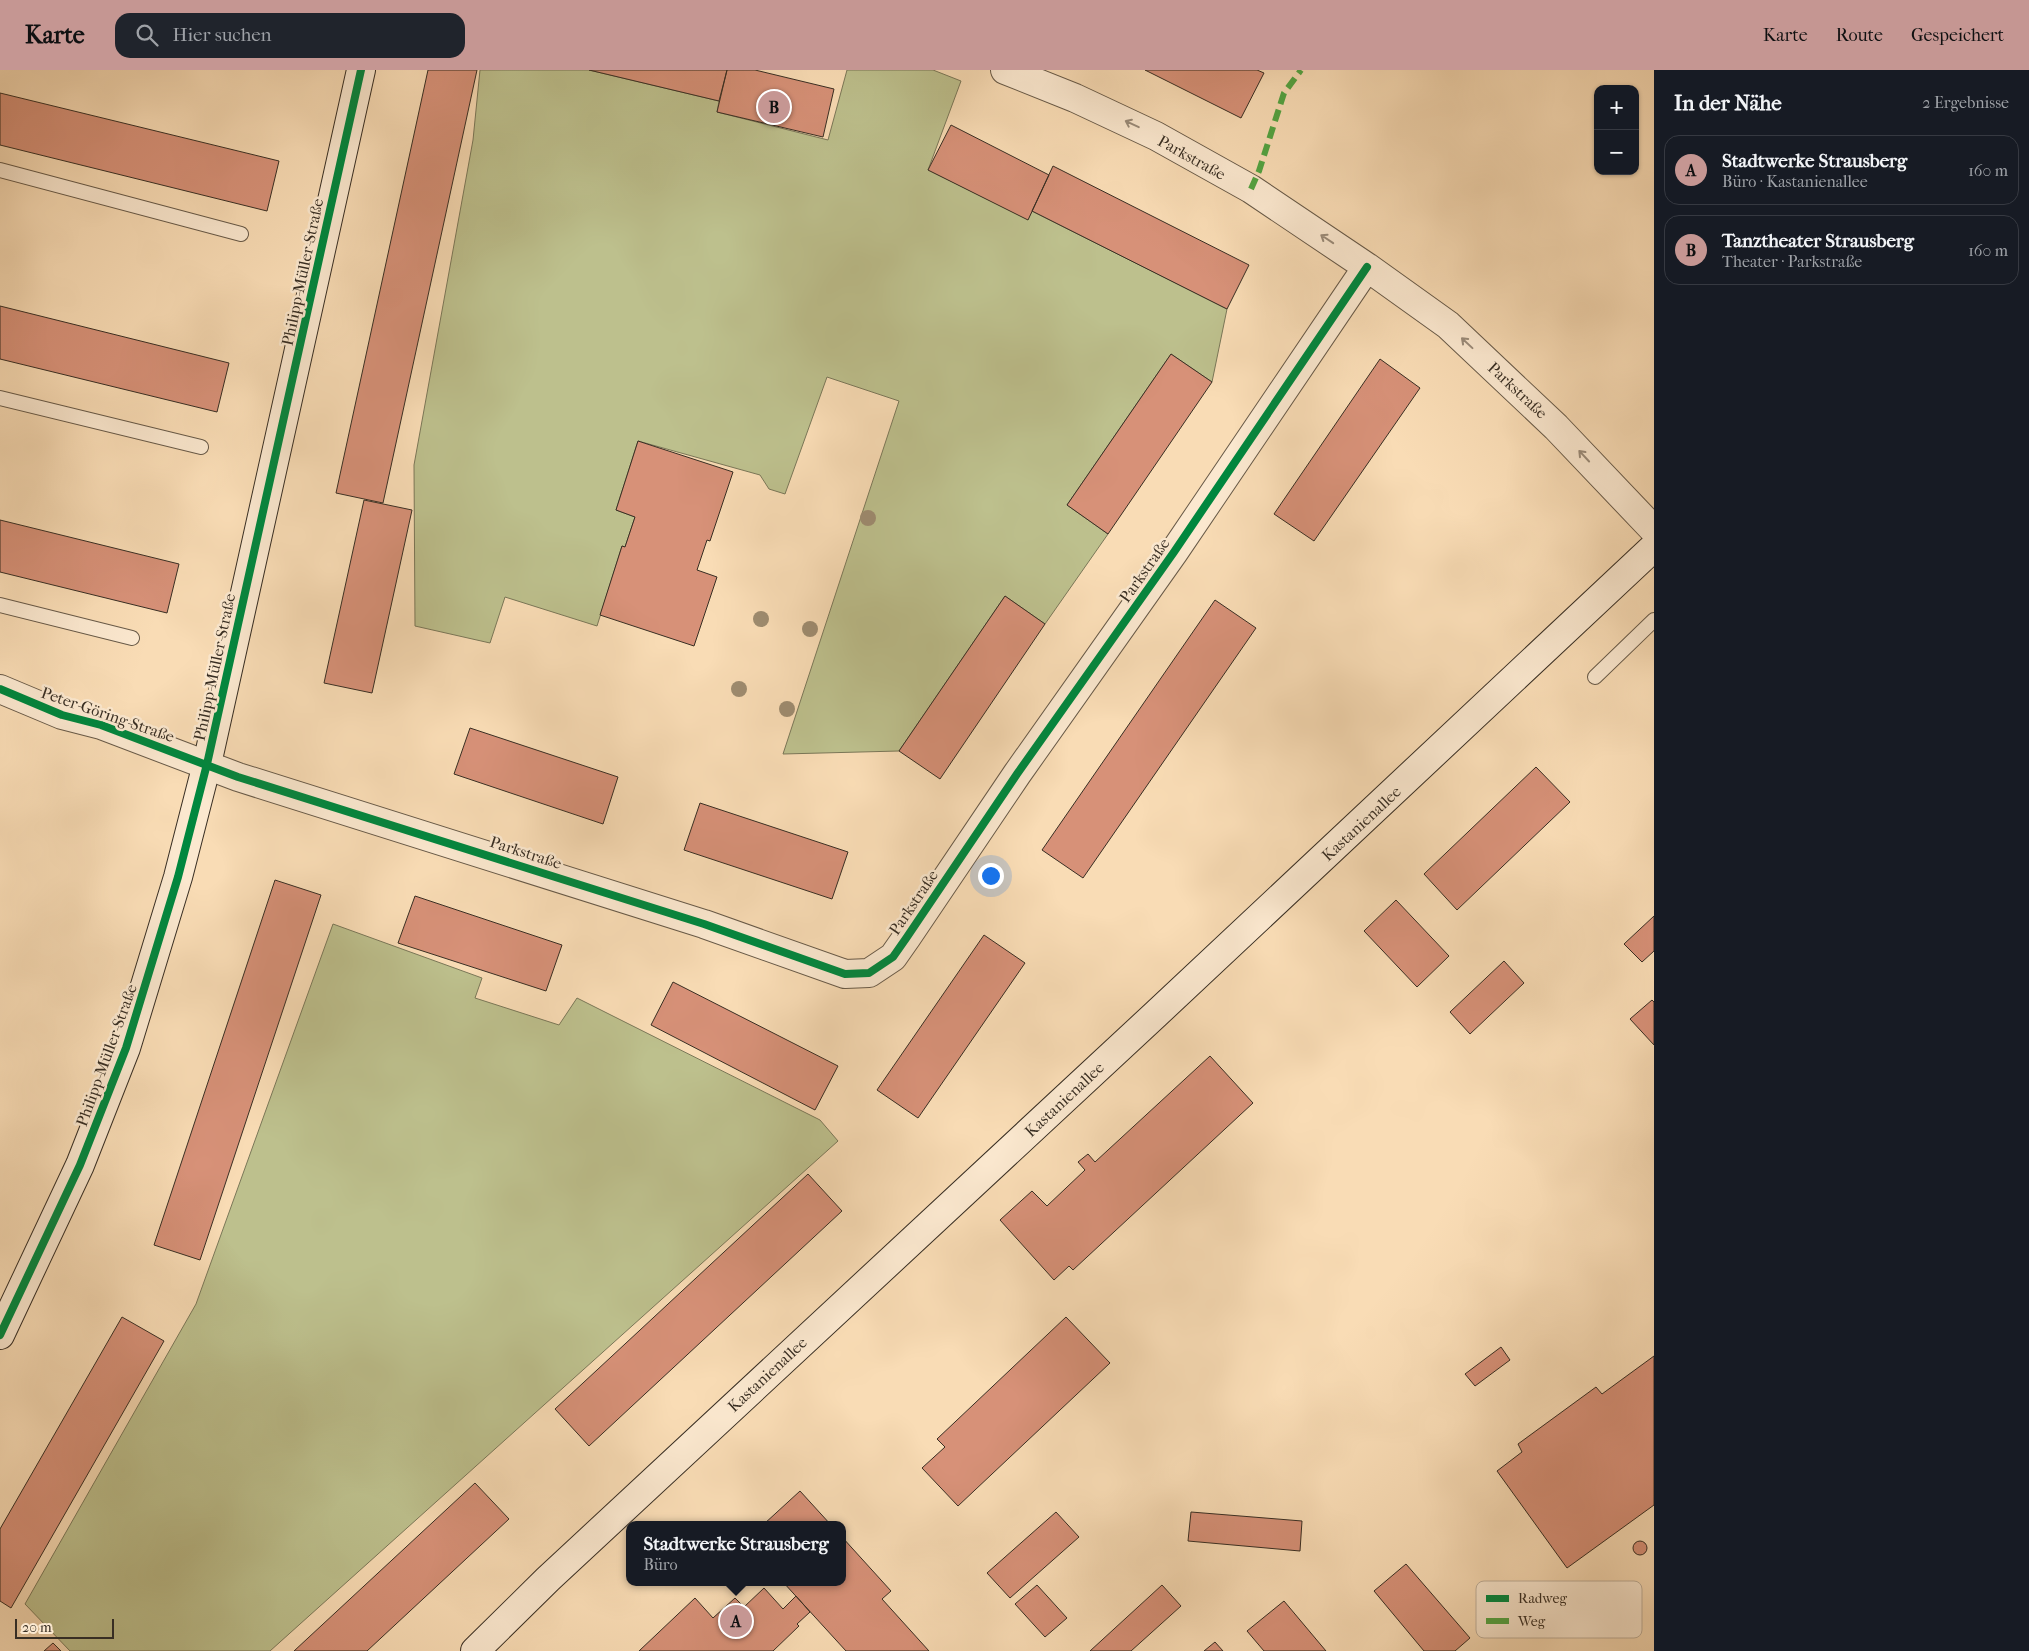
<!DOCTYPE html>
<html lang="de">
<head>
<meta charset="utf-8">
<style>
  body { margin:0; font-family:"IM FELL French Canon",serif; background:#20242c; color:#f1f3f6 }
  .controls { position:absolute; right:15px; top:15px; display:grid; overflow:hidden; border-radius:10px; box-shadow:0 1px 4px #0004 }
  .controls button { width:45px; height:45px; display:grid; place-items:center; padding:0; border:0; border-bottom:1px solid #363941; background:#171b24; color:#f1f3f6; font:25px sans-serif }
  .scale { position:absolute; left:15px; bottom:12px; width:99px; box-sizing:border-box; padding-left:5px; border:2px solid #382e23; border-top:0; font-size:14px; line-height:18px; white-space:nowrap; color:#382e23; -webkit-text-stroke:4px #fbe8cf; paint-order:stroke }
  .you { position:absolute; left:990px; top:805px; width:18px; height:18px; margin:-12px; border:4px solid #fff; border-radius:50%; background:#1a73e8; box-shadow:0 0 0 8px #1a73e833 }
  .badge { display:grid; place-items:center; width:32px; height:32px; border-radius:50%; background:#c59692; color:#111; font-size:16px; font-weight:700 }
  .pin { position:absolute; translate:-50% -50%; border:2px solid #fff; box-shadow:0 1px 5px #0006 }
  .popup { position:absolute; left:626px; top:1451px; width:220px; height:65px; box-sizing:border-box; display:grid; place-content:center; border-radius:10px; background:#171b24; filter:drop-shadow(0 1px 4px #0005); font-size:16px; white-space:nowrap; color:#9ea1a6 }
  .popup b { font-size:19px; color:#f1f3f6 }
  .popup::after { content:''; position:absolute; left:50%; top:100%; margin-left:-10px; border:10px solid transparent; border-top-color:#171b24 }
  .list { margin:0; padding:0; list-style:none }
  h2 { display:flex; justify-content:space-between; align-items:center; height:65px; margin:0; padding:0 20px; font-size:21px }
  h2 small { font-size:16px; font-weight:400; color:#9ea1a6 }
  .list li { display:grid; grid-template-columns:32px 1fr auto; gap:15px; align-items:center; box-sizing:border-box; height:70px; margin:0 10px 10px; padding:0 10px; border:1px solid #363941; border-radius:15px }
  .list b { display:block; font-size:19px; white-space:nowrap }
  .list p { margin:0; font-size:16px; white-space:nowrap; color:#9ea1a6 }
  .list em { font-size:16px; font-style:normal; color:#9ea1a6 }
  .icon { flex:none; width:28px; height:28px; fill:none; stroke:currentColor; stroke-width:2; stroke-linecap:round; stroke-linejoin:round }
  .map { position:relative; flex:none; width:1654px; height:1581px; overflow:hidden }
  header { display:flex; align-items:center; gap:30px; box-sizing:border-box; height:70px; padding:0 25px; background:#c59692; color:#111 }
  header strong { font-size:24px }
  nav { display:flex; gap:28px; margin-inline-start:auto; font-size:18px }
  .search { width:350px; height:45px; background:#20242c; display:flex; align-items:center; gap:12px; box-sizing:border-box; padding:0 18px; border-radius:15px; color:#9ea1a6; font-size:19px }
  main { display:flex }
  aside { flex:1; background:#171b24 }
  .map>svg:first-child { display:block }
  .green { fill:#bdc08d; stroke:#7a7758 }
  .building { fill:#d79178; stroke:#382e23 }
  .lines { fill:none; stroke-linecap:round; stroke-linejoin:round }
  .lane-casing { stroke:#685a48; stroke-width:16 }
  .street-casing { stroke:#685a48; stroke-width:30 }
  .secondary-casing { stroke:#382e23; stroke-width:30 }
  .lane { stroke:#fbe8cf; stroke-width:14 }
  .street { stroke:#fbe8cf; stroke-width:28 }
  .secondary { stroke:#fbe8cf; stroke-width:28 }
  .quiet { stroke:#53a442; stroke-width:6; stroke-dasharray:12 6; stroke-linecap:butt }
  .cycleway-casing { stroke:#fbe8cf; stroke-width:11 }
  .cycleway { stroke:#00873e; stroke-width:8 }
  .tree { fill:#9e8c70 }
  .oneway { stroke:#9a8b79 }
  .labels { text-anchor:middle; stroke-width:5; stroke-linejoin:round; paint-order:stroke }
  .street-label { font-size:16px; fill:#382e23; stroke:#fbe8cf }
  .key { fill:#fbe8cf; stroke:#c0b09b; stroke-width:1 }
  .key-label { font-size:14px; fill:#382e23 }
</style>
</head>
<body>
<header>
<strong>Karte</strong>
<div class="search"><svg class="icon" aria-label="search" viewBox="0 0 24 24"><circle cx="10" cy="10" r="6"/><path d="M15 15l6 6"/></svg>Hier suchen</div>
<nav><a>Karte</a><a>Route</a><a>Gespeichert</a></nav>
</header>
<main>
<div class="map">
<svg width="1654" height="1581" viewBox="0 0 1654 1581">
  <rect width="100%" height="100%" fill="#f9dcb5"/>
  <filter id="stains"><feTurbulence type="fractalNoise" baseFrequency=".004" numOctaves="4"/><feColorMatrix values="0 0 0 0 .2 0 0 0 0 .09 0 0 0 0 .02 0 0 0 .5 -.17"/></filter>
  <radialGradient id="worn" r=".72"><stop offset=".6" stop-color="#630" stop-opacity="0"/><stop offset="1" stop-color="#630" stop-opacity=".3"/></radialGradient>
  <!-- green -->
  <path class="green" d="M480,0H589L719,31L717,42L828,70L847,0H933L961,11L928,100L1028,149L1032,141L1227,239L1212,312L1171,284L1067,435L1108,464L1045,554L1005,526L899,681L783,684L899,331L827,307L785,424L769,419L760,405L638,371L616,440L635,447L625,477L622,476L597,556L505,527L490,573L415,556L414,395L473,70Z
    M333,854L482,908L475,928L559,955L577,928L820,1050L838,1071L270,1581H70L25,1534L196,1234Z"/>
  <!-- building -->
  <path class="building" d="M428,0H477L383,433L336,423Z
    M589,0H727L719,31Z
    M727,0H755L834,19L823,67L717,42Z
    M1145,0H1257L1264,3L1241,48Z
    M0,23L279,91L267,141L0,75Z
    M951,55L1049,105L1028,150L928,100Z
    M1053,96L1249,195L1227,239L1032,141Z
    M0,236L229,293L217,342L0,289Z
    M1171,284L1212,312L1108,464L1067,435Z
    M1380,289L1420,318L1314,471L1274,444Z
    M638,371L733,402L710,471L707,470L697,500L717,507L694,576L600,545L622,476L625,477L635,447L616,440Z
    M364,430L412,440L372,623L324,613Z
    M0,450L179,494L167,543L0,502Z
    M1005,526L1045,554L940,709L899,681Z
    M1215,530L1256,558L1083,808L1042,780Z
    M470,658L618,707L603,754L454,704Z
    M1536,697L1570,732L1457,840L1424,804Z
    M700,733L848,782L832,829L684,780Z
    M275,810L321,825L200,1190L154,1175Z
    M415,826L562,875L546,921L398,873Z
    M1396,830L1449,886L1417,917L1364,861Z
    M1654,846V881L1642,892L1624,874Z
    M984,865L1025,893L918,1048L877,1020Z
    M1504,891L1524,913L1470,964L1450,942Z
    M673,912L838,996L815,1040L651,955Z
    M1652,930L1654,932V975L1630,949Z
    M1210,986L1253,1033L1073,1200L1069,1196L1054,1210L1000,1150L1032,1121L1047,1136L1085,1100L1078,1092L1088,1084L1095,1092Z
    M808,1104L842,1141L589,1376L555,1339Z
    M122,1247L164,1271L11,1538L0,1531V1459Z
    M1066,1247L1110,1293L958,1436L922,1398L945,1377L937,1369Z
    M1501,1277L1510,1290L1475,1316L1465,1304Z
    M1654,1286V1435L1567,1498L1497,1401L1522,1382L1518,1374L1596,1317L1602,1324Z
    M475,1413L509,1449L367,1581H294Z
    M800,1421L831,1455H765L764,1454Z
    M1056,1442L1079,1467L1010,1528L987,1503Z
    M1191,1442L1302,1451L1300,1481L1188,1471Z
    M842,1467L891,1521L882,1529L929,1581H846L783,1512H842Z
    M1633 1478a7 7 0 1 1 14 0a7 7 0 1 1-14 0Z
    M1406,1494L1470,1568L1455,1581H1424L1374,1521Z
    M1037,1515L1067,1548L1045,1567L1015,1534Z
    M1162,1515L1181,1536L1131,1581H1090Z
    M764,1518L783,1539L796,1526L810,1542L797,1554L799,1556L773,1581H639L695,1528L713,1548L735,1528L744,1537Z
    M1284,1531L1326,1581H1264L1247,1561Z
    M1215,1572L1223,1581H1204Z
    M53,1573L61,1581H44Z"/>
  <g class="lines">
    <defs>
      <path id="lane" d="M0,100L241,164
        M0,328L201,377
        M0,535L132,568
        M1595,607L1654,550"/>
      <path id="street" d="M1005,0L1075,28L1156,66L1251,119L1367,197L1448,255L1556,357L1654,460
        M0,619L62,645L101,655L238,707L704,854L845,904L869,903L893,887L907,867L1017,704L1174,482L1367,197"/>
      <path id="secondary" d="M0,1265L80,1095L126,978L178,807L207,694L361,0
        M475,1581L548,1509L1156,944L1654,477"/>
    </defs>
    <!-- lane casing -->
    <use href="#lane" class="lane-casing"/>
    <!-- street casing -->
    <use href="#street" class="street-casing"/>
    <!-- secondary casing -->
    <use href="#secondary" class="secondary-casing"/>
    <!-- lane -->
    <use href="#lane" class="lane"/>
    <!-- street -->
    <use href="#street" class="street"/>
    <!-- secondary -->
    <use href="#secondary" class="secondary"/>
    <!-- quiet -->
    <path class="quiet" d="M1251,119L1259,101L1284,23L1301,0"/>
    <defs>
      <path id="cycleway" d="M0,619L62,645L101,655L238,707L704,854L845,904L869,903L893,887L907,867L1017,704L1174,482L1367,197
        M0,1265L80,1095L126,978L178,807L207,694L361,0"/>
    </defs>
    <!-- cycleway casing -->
    <use href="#cycleway" class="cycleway-casing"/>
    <!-- cycleway -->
    <use href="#cycleway" class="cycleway"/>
  </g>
  <!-- trees -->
  <g class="tree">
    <circle cx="868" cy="448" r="8"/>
    <circle cx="761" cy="549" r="8"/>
    <circle cx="810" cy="559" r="8"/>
    <circle cx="739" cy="619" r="8"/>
    <circle cx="787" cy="639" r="8"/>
  </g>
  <!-- one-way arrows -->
  <defs><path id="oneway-shaft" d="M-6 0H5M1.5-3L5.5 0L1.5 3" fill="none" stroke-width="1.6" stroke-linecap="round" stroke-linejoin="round" transform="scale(1.25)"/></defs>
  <g class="oneway">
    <use href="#oneway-shaft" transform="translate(1132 54) rotate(-155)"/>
    <use href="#oneway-shaft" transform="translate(1327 169) rotate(-146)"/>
    <use href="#oneway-shaft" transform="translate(1467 273) rotate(-137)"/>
    <use href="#oneway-shaft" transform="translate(1584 386) rotate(-133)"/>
  </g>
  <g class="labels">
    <!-- street labels -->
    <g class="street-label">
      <text transform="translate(1192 87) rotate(29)" y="6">Parkstraße</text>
      <text transform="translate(302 202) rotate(-78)" y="6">Philipp-Müller-Straße</text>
      <text transform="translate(1518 320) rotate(43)" y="6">Parkstraße</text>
      <text transform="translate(1144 500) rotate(-55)" y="6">Parkstraße</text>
      <text transform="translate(214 597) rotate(-78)" y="6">Philipp-Müller-Straße</text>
      <text transform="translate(108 644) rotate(19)" y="6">Peter-Göring-Straße</text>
      <text transform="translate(1361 753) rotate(-43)" y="6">Kastanienallee</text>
      <text transform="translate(526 782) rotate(18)" y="6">Parkstraße</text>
      <text transform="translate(913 832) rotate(-56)" y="6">Parkstraße</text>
      <text transform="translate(106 985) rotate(-70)" y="6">Philipp-Müller-Straße</text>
      <text transform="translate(1064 1029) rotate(-43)" y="6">Kastanienallee</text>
      <text transform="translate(767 1304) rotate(-43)" y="6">Kastanienallee</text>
    </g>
  </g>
  <!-- legend -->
  <rect x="1476" y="1511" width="166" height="57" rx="8" class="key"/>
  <rect x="1486" y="1525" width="23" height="7" fill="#00873e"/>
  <rect x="1486" y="1548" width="23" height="6" fill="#53a442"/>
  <g class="key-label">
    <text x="1518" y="1533">Radweg</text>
    <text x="1518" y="1556">Weg</text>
  </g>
  <rect width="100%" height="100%" filter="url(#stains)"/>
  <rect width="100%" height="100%" fill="url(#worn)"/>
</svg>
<div class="controls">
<button>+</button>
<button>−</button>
</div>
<div class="scale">20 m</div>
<div class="you"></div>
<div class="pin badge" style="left:736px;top:1551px">A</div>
<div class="popup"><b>Stadtwerke Strausberg</b>Büro</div>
<div class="pin badge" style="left:774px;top:37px">B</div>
</div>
<aside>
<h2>In der Nähe<small>2 Ergebnisse</small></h2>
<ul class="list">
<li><span class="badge">A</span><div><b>Stadtwerke Strausberg</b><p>Büro · Kastanienallee</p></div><em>160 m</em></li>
<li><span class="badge">B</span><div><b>Tanztheater Strausberg</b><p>Theater · Parkstraße</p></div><em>160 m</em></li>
</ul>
</aside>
</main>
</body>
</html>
